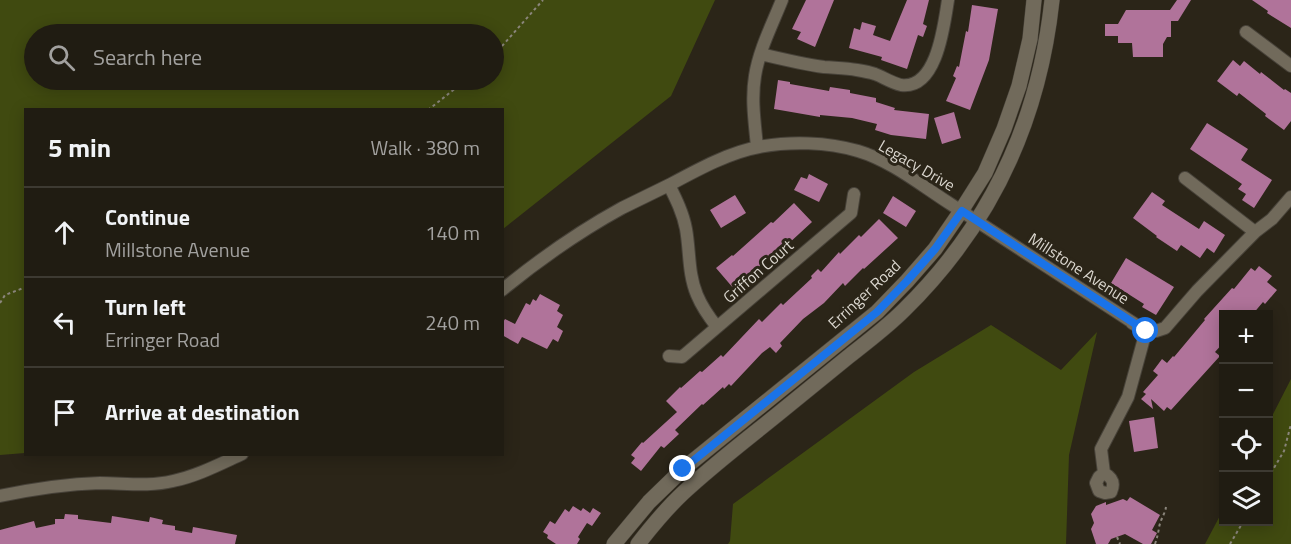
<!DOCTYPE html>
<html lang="en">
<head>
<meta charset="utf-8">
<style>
  body { margin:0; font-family:"Titillium Web",sans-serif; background:#2d2920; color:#f1f3f6 }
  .controls { position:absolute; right:18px; bottom:18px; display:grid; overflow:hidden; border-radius:0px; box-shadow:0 3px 15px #0003 }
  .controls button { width:54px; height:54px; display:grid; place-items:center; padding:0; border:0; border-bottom:2px solid #3d3a32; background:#201c12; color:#f1f3f6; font:30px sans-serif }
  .stop { position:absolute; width:18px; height:18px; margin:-14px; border:4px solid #1a73e8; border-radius:50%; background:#fff }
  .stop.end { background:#1a73e8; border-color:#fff; box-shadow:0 2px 6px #0008 }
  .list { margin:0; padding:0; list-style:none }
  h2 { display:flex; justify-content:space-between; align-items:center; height:78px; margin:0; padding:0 24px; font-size:26px }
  h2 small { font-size:20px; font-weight:400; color:#a2a19f }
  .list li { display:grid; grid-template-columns:39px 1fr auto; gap:18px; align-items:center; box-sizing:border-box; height:90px; padding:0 24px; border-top:2px solid #3d3a32 }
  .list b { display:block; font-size:22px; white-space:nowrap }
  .list p { margin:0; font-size:20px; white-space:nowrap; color:#a2a19f }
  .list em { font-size:20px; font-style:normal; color:#a2a19f }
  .icon { flex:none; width:33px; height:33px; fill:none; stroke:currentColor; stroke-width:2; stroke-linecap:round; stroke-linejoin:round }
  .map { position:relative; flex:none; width:1291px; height:544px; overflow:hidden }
  .search { position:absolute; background:#201c12; box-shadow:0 3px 15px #0003; left:24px; top:24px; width:480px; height:66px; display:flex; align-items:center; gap:15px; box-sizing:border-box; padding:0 21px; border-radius:33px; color:#a2a19f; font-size:22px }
  .panel { position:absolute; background:#201c12; box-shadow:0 3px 15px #0003; left:24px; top:108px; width:480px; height:348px; border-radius:0px }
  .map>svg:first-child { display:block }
  .green { fill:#404a10; fill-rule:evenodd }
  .building { fill:#b0739a }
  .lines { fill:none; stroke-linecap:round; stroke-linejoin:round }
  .street-casing { stroke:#474239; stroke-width:14 }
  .secondary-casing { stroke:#474239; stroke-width:16 }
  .path { stroke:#8b867c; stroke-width:2; stroke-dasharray:3 3; stroke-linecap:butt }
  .street { stroke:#716a5b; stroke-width:12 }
  .secondary { stroke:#716a5b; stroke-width:15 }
  .route { stroke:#1a73e8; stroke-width:8 }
  .labels { text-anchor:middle; stroke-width:6; stroke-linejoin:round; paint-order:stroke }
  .street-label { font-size:16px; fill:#dad6ce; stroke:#2b2518 }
</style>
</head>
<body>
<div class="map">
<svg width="1291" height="544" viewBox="0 0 1291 544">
  <rect width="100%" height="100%" fill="#2b2518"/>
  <!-- green -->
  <path class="green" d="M0,0H715L671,96L503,229L502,110H26L25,453L0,455ZM34,34H494V80H34Z
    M991,325L1061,370L1097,332L1069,455L1066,544H728L730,541L733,504L914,372Z
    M1291,379V544H1205L1223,510L1224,522H1268L1269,422Z"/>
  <!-- building -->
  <path class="building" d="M806,0H834L815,47L797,39L801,32L792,29Z
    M907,0H929L923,24L927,26L923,37L918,35L907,69L881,60L882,57L849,48L854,28L860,30L862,22L876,26L873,35L890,41Z
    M1177,0H1191L1178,21H1171V37H1167L1163,44V57H1133L1132,43H1118V36H1105V24H1118L1126,10H1170Z
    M1252,0H1291V28L1267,13L1268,11Z
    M972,5L998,9L989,60L970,110L946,101L956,78L953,76L957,66L959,67L966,31L968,32Z
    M1233,60L1240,66L1244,61L1260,74L1261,72L1284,90L1285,89L1291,93V121L1284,130L1265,116L1266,114L1239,93L1237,96L1217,81Z
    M778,80L790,82V84L829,91L830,87L850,90V93L876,98V102L895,108L894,110L929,114L926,139L891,135L875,130L877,124L852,118L820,115V117L774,109Z
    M954,112L961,138L942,144L934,118Z
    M1207,123L1248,149L1241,160L1272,180L1254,208L1242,200L1246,194L1238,189L1242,184L1190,149Z
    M809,174L828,184L819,202L794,190L801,177L807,179Z
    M1152,192L1165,201L1162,205L1199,229L1204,221L1225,235L1214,253L1207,248L1200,258L1181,245L1177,251L1156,237L1157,236L1133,218Z
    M735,195L746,213L721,228L710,210Z
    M893,196L916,211L906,227L883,213Z
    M794,203L812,222L775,256L774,254L734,289L716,268L732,255L733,256L771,222L773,223Z
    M879,219L898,238L864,269L863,268L845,286L843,283L824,303L803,319L780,343L782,346L776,353L770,347L762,353L731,386L729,384L724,389L723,387L703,405L702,404L675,430L679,434L664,448L661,446L641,471L631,463L635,458L631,455L642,442L643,443L677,412L666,401L680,387L681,388L700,371L702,372L721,355L723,357L759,319L762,322L781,303L783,305L812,278L811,276L818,269L821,272L839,252L840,254L859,235L861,237Z
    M1126,258L1174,287L1156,315L1142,307L1144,304L1111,283Z
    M1259,266L1272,276L1267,282L1277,290L1265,304L1263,302L1252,315H1224V342L1215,352L1220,356L1171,410L1167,407L1164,411L1151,399L1153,409L1141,399L1146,394L1143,392L1158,375L1153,371L1162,359L1167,363L1173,356L1174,357L1205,320L1204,319L1232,288L1234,289L1251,268L1255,271Z
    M540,294L560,305L557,311L563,315L557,327L563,331L558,342L553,339L547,349L522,337L518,344L502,335V324L505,319L515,324L526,303L530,305L533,299L536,301Z
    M1154,417L1158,448L1134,452L1129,421Z
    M1130,497L1160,515L1152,530L1157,533L1151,544H1143L1125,534L1111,539L1108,544H1096L1091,529L1094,523L1091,514L1096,506L1106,502V505L1123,499L1127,501Z
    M573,506L581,511L583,508L590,513L593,508L601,513L592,526L587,523L578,537L580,539L577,544H556L547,538L548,535L543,532L550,521L555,524L565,509L569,512Z
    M65,514L78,515V519L111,523L112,516L149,522L150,517L163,520L162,524L175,526V530L192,533L193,527L237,535L235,544H0V530L34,521L36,528L55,524V519H64Z"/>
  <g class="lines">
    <defs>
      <path id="street" d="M1246,32L1291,66
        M761,54C782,59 803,64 824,67C835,68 846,68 857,70C863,71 869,72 875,74C883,77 892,83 901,85C937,90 944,25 948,0
        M757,147C755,124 751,100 755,76C759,50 772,25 782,0
        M1185,178L1255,232
        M669,185C676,199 683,213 686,229C690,251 688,274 697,295C702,307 709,317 717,327
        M502,290C540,259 580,231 622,208C638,200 655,192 671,184C697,170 730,152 759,147C790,141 827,142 858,151C892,161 922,186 952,205C1014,245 1076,286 1138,326
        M1132,323L1146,331H1156L1165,328L1197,291L1255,232L1272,219L1291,197
        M669,356L682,357L851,213L854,194
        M1104,473C1113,478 1115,483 1111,492L1105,493L1099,491L1096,483L1099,477L1104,473L1101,449L1128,397L1146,331
        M0,496C33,489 66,484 100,483C124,483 149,487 173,481C197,476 220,464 242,454"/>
      <path id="secondary" d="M614,544L649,502L683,469L877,312L907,281L935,249L961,211L985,173L1004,129L1019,86L1030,39L1034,0
        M638,544C652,526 667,508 683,493C713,465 746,440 778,414C801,395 825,376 848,357C867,342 887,327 904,310C992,224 1039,121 1052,0"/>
    </defs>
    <!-- street casing -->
    <use href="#street" class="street-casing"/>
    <!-- secondary casing -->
    <use href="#secondary" class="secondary-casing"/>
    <!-- path -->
    <path class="path" d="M494,55L543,0
      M428,110L466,80
      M0,303L5,295L26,287
      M1268,478L1284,451L1291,424
      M1117,537L1120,544
      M1155,544C1157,538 1158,534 1159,528C1160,520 1165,514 1166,507
      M1230,544L1243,522"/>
    <!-- street -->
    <use href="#street" class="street"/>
    <!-- secondary -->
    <use href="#secondary" class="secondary"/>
  </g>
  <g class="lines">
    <!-- route -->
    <path class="route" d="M683,469L877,312L907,281L935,249L962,211L1146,331"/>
  </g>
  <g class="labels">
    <!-- street labels -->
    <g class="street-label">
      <text transform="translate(917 165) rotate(30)" y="6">Legacy Drive</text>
      <text transform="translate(1079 268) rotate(33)" y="6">Millstone Avenue</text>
      <text transform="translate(758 271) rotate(-41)" y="6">Griffon Court</text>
      <text transform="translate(864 294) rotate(-43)" y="6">Erringer Road</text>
    </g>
  </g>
</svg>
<div class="controls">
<button>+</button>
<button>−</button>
<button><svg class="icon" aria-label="locate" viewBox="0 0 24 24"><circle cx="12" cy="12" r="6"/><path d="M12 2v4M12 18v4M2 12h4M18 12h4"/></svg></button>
<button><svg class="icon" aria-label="layers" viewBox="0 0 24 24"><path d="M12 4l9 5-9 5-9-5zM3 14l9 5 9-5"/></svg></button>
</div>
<div class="stop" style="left:1146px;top:331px"></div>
<div class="stop end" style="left:683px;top:469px"></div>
<div class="search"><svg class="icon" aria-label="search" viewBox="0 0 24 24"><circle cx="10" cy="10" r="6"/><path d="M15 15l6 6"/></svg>Search here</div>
<section class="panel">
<h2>5 min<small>Walk · 380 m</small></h2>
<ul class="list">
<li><svg class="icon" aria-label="ahead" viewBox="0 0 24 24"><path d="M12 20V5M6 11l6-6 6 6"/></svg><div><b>Continue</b><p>Millstone Avenue</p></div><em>140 m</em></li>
<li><svg class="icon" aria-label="left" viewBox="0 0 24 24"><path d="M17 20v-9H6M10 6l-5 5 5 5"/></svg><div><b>Turn left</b><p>Erringer Road</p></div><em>240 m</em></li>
<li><svg class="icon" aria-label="arrive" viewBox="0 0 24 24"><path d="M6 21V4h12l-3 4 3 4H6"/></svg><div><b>Arrive at destination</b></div></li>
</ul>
</section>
</div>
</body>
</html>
